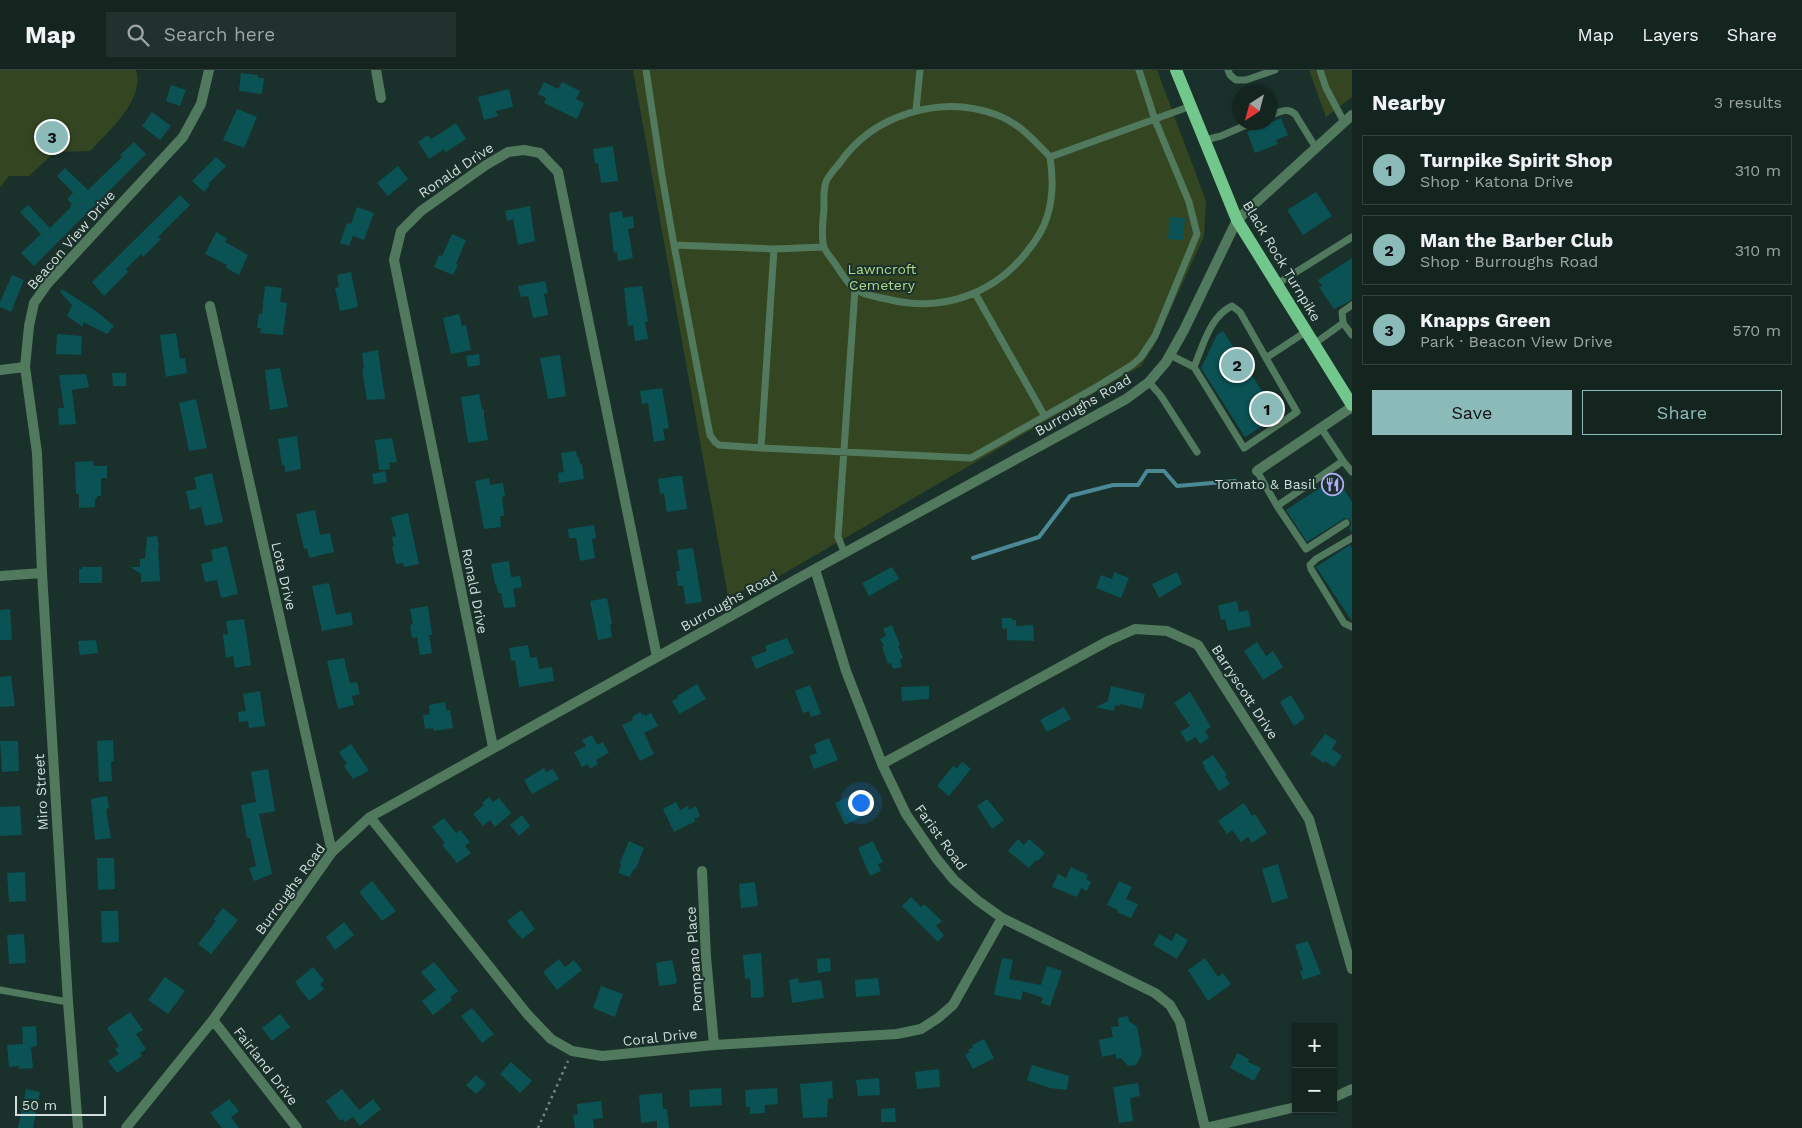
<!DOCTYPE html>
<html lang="en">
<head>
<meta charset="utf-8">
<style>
  body { margin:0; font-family:"Work Sans",sans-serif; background:#21312d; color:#f1f3f6 }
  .controls { position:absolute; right:15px; bottom:15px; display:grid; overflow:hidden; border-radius:0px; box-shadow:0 1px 4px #0004 }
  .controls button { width:45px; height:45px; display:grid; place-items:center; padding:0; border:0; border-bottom:1px solid #33423e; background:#142520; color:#f1f3f6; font:25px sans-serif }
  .compass { position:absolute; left:1232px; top:15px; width:45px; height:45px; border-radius:50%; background:#142520; box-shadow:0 1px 4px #0004; rotate:216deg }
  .scale { position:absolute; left:15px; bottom:12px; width:91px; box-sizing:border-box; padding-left:5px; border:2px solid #d1deda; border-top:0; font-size:14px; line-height:18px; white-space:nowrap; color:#d1deda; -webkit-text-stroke:4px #1a312b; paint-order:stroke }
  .you { position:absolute; left:860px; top:732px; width:18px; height:18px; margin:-12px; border:4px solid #fff; border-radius:50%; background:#1a73e8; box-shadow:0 0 0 8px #1a73e833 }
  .badge { display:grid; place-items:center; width:32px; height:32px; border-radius:50%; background:#8bbbb9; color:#111; font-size:16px; font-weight:700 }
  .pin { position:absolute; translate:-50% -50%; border:2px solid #fff; box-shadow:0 1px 5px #0006 }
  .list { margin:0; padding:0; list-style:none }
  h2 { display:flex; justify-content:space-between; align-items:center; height:65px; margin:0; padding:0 20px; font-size:21px }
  h2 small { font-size:16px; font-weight:400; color:#9da5a5 }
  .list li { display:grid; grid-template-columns:32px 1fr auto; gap:15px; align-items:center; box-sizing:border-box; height:70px; margin:0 10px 10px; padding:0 10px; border:1px solid #33423e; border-radius:0px }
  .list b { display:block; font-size:19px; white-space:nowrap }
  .list p { margin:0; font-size:16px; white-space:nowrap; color:#9da5a5 }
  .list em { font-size:16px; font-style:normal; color:#9da5a5 }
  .actions { display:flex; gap:10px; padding:15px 20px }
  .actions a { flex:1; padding:11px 0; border:1px solid #8bbbb9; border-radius:0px; text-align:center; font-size:18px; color:#8bbbb9 }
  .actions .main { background:#8bbbb9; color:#111 }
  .icon { flex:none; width:28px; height:28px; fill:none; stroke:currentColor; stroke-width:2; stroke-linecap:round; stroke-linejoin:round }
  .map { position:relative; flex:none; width:1352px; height:1058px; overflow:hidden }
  header { display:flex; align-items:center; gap:30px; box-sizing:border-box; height:70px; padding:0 25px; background:#142520; border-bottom:1px solid #33423e }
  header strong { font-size:24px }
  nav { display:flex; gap:28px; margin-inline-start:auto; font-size:18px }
  .search { width:350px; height:45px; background:#21312d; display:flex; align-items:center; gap:12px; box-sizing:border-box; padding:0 18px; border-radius:0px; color:#9da5a5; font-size:19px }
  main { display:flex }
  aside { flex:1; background:#142520 }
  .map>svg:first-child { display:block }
  .green { fill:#344621 }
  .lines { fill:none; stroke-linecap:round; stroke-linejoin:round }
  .stream { stroke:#4b8997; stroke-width:4 }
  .building { fill:#0a5254 }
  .path { stroke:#758782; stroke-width:2.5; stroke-dasharray:2.5 4; stroke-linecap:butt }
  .lane { stroke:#51795d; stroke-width:7 }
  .street { stroke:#51795d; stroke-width:10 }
  .primary { stroke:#71c78c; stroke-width:12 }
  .labels { text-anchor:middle; stroke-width:4; stroke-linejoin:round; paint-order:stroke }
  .street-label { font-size:14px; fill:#d1deda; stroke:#1a312b }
  .park-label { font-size:14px; fill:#b1d88b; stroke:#1a312b }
  .poi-label { font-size:14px; fill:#d1deda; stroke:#1a312b; text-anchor:end }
</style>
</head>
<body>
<header>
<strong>Map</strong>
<div class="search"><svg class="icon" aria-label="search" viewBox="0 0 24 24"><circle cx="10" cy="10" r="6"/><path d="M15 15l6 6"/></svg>Search here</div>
<nav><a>Map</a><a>Layers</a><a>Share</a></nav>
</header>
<main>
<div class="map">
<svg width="1352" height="1058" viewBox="0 0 1352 1058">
  <rect width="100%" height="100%" fill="#1a312b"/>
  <!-- green -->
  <path class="green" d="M0,0H136C145,30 108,62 90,81L55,82L29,106H9L0,117Z
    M633,0H1157L1206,131L1204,166L1155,274L1141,296L776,508L728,526Z
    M1309,0H1352V27L1326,47Z"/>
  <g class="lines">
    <!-- stream -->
    <path class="stream" d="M973,488L1039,467L1070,426L1113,415H1138L1147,401H1164L1177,416L1235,411"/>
  </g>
  <!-- building -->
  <path class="building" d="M241,3L258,5V8H264L262,24L239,21Z
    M544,12L558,19L562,12L580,21L576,29L584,33L577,49L544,33L546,28L538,24Z
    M171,15L186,20L180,36L166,31Z
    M509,19L513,37L496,41L498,46L484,50L478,27Z
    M237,39L257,47L244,78L223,70Z
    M152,42L171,56L160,70L142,56Z
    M1281,48L1288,65L1276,70L1278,74L1255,83L1247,62Z
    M456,53L466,69L446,82L444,79L429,89L418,72L428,65L431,69Z
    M134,72L146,84L34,196L21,183L41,164L20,142L28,135L50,158L71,137L70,136L72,134L67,129L73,123L57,106L65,98L88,120L122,87L120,85Z
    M613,76L618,111L601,113L598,93L595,94L593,79Z
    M216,87L226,96L208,114L210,115L204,122L192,111Z
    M398,96L408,109L388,126L377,113Z
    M1316,122L1332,146L1303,165L1287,140Z
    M180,125L190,135L158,167L161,169L143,187L141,184L126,199L128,202L104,226L92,212Z
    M530,136L535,171L518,175L513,149L507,151L505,141Z
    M357,137L374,143L364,170L353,166L349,176L340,173L347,153L351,154Z
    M622,141L623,148L633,146L634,158L628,159L633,188L618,191L617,182L614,183L609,143Z
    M1170,147L1185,148L1183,170L1168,169Z
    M216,162L227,168L225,172L248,185L239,205L226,198L227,195L205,184Z
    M452,164L466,170L456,194L458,195L453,205L434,197L439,185L442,186Z
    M1352,188V230L1334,239L1319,217L1322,216L1318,210Z
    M351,202L358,237L340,241L335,218L339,217L337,205Z
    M12,205L24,210L11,242L0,237V232Z
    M545,211L548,223L544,224L548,245L533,248L528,226L521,227L518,216Z
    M265,216L282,218L280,232L287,233L283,265L260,263L261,258H257L259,244H262Z
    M642,216L648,252H645L648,269L635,271L633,255L628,256L624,218Z
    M62,219L96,241L114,256L107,264L83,252V257L67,246L72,235L60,222Z
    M459,244L462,256L466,255L471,280L451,284L443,248Z
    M1223,261L1278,346L1245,367L1201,298L1217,265Z
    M176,263L180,289L185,288L187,303L166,307L160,265Z
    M57,264L82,266L81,285L56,284Z
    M378,280L385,329L367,330L362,299L364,298L362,283Z
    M479,284L480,295L468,297L466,286Z
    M560,285L566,326L548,329L540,288Z
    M280,298L288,337L270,340L265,300Z
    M112,303H126V316H113Z
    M86,304L89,317L72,320L76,354L59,355L58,338H64L59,305Z
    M662,318L669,358L663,359L665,370L654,372L648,333L642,334L640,321Z
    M479,324L482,339H484V346L488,370L468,373L461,327Z
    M196,329L207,378L189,381L179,333Z
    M297,366L301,399L285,402V396L282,395L278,369Z
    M392,368L397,392L389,393L390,399L379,400L375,370Z
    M576,381L577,387H579L580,393L582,394L584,409L559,413L558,403L564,402L561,383Z
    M93,391L94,396H107V408H101V426H97V428L95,429V437L79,438V424H76L75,392Z
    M385,401L387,412L374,414L372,404Z
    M212,403L223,452L205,456L201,437L190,440L186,421L197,419L194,407Z
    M677,406H682L687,439L667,442L664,423L660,424L658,409Z
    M1336,407L1352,432V463L1349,458L1351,455V451L1345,448L1307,472L1286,440Z
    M489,408L490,415L503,413L505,426L502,427L504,446H500L501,457L484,459L475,411Z
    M315,440L320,465L330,463L334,482L309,488L307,478L304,479L296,444Z
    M408,443L419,494L404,497L403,493L396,494L392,477H394L392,467L396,466L391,447Z
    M594,455L596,468L592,469L595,488L580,491L576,468H569L568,459Z
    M157,466L159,477H158L160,511L141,512V504L130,497H140V489L145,488L147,467Z
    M1350,475L1352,478V551L1316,497Z
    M227,476L238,524L221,528L217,510L205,512L201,494L213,491L211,480Z
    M693,478L702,532L686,534L683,516H678L676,501H680L677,480Z
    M509,491L511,507L520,506L522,517L513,519L516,537L504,538L501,523H498L496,514H495L491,494Z
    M82,497H102V513H79V499H82Z
    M892,497L899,509L869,526L862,513Z
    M1114,502L1129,508L1121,528L1096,518L1101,505L1112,509Z
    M1177,502L1182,514L1159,528L1152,514Z
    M329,513L336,545L351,542L353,555L322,561L312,516Z
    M607,528L612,554L610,555L612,567L598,570L590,531Z
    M1237,531L1239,542L1248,540L1251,556L1228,561L1225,549L1221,550L1218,535Z
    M428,536L432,565H429L432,583L420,585L417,567L412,568L410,555L413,554L410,539Z
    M10,539L12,570H0V540Z
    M1002,548H1012V550H1016V556L1033,555L1034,571L1007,570V558L1002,559Z
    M244,549L251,595L235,598L233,586L226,588L223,565L228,564L226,551Z
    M892,555L900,575L898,576L903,588L900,590L902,597L893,599L891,593L888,594L882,577L884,576L880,569L886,566L883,559Z
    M787,568L794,583L756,599L751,587L767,581L765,576Z
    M96,570L98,583L80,585L78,571Z
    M1257,572L1266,586L1273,581L1283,597L1263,610L1244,581Z
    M528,575L530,588L537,587L539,599L552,597L554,611L519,617L515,590L511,591L509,578Z
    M344,588L350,613L357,612L360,624L352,626L354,635L338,639L327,591Z
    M11,606L15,636L0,637V607Z
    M697,614L706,629L679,644L672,631L678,628L677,626Z
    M810,615L821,644L811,647L809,641L803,643L795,621Z
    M929,616V629L902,631L901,617Z
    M1111,616L1145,624L1142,639L1120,634V636L1115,635L1114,641L1096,637L1108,631Z
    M260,621L265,656L249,658L248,651L239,652L238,642L246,641L243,624Z
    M1190,622L1211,657L1205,661L1209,668L1200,674L1196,667L1187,672L1180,662L1190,656L1174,633Z
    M1291,625L1305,648L1294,656L1280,632Z
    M445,632L447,641L450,640L453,658L434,661L433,658L425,659L423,645L430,644L429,635Z
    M1064,637L1071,649L1047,662L1040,650Z
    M640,642L642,645L644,644L645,646L651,643L658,656L644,663L654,684L640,691L622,655L633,650L632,647Z
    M1325,664L1337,671L1332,679L1342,686L1334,697L1325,691L1324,693L1310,684Z
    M592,665L597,675L603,672L609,683L596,690L598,694L590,699L588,694L582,697L574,682L586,676L582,670Z
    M829,668L838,690L814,699L809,686L817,683L814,674Z
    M113,670L114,691L111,692L112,711L99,712L97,671Z
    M0,671H18L19,701L2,702Z
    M351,674L369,701L353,709L344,696L347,694L339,682Z
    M1213,685L1227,705L1225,706L1230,714L1219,721L1204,698L1205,697L1202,692Z
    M962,692L971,699L949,726L937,716L953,696L957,698Z
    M544,698L546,702L553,699L559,709L532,724L524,710Z
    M268,699L275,741L259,744L272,804L254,811L249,798L256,796L250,768H247L241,735L256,732L251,702Z
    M107,726L109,738L106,739L111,768L95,770L91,729Z
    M850,726L861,747L845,755L835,733Z
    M489,727L493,732L499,728L511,743L495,757L490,750L483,756L473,744L484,735L482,733Z
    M987,729L1004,750L992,759L977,736Z
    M676,732L680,740L688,736L689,740L696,736L700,746L694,749L696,751L674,762L663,739Z
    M1244,733L1252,746L1255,744L1267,763L1252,773L1248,767L1241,772L1232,760L1227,764L1218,751Z
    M20,736L22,765L0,766V737Z
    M522,745L530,756L519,766L510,755Z
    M444,748L456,763L460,760L470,772L465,776L471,783L457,793L442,775L445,773L432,757Z
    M1018,769L1024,775L1029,769L1045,783L1038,791L1036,790L1029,798L1008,781Z
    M629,771L644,778L636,798L633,800L630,807L618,803L621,795L620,793Z
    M873,771L883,792L878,794L881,801L870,806L858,778Z
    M97,788H114L115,819L98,820Z
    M1278,794L1288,828L1272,833L1262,799Z
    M1071,797L1088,805L1086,809L1091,812L1087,821L1081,818L1077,827L1052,817L1058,804L1066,808Z
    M25,802L26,831L9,832L7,803Z
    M372,811L396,841L382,851L359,822Z
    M1119,811L1132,817L1126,829L1138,834L1131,848L1117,842L1118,840L1107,835Z
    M755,812L758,836L741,838L739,814Z
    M911,827L921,837L924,834L942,851L936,856L944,865L938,872L902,836Z
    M223,838L238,850L211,884L198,874L216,851L214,849Z
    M521,840L535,859L522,869L507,851Z
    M101,841H118L119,872L102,873Z
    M344,852L354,865L335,880L326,867Z
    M1176,863L1188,870L1177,889L1153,875L1159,864L1172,871Z
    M24,864L26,893L9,894L7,865Z
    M1308,871L1321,904L1303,910L1300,901L1303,900L1295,875Z
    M761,883L764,927L751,928L750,908L745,909L743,885Z
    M830,888L831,901L818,903L817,889Z
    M1002,888L1013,890L1009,909L1041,915L1047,896L1062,901L1050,936L1041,933L1043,928L1023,921L1021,930L994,925Z
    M1205,888L1218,907L1223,903L1231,914L1208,931L1188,900Z
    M559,889L565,897L574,890L582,900L557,920L543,902Z
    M672,890L677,911L675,914L659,916L656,893Z
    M434,892L458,921L450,927L452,930L433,945L422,931L436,920L421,902Z
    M313,897L324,910L320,914L324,919L309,931L295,912Z
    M165,907L185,921L168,944L148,930Z
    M798,908L799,913L821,910L824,928L792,933L789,910Z
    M878,908L880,925L856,927L855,910Z
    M601,916L623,924L615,947L593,938Z
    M472,938L494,964L482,973L461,946Z
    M130,942L143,960L136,964L146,979L140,983L142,986L117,1003L108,991L119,984L115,979L119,976L107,958Z
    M280,944L290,957L272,971L262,958Z
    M1128,946L1129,951L1137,957L1142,984L1136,995L1128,996L1121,988L1116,989V984L1102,987L1099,970L1113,967L1111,957L1119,956L1118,948Z
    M36,956L37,976L31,977L33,998L19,999V996L9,997L7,975L23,974L22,957Z
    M984,969L994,988L973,999L965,985L970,982L968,980L973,977L972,975Z
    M1237,983L1249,989L1248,992L1261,998L1254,1011L1230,998Z
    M511,992L532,1011L520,1023L500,1004Z
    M1032,995L1069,1006L1067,1020L1050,1018L1027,1010Z
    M939,999L940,1017L917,1019L915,1002Z
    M476,1005L486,1014L476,1024L466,1015Z
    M879,1008L880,1025L858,1026L856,1010Z
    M832,1011L833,1028L828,1029L827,1047L803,1048L800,1014Z
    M1138,1013L1140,1026L1130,1028L1133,1051L1119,1053L1113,1017Z
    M721,1018L722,1035L690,1037L689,1020Z
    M777,1018L778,1034L765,1035V1043L750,1044V1037H746L745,1020Z
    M26,1019L40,1022L33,1058H18Z
    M342,1019L359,1040L373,1029L381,1039L360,1056L353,1047L345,1052L343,1049L340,1051L326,1031Z
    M662,1023L663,1039H667L669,1058H657V1051L641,1053L639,1025Z
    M229,1029L239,1041L231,1047L239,1058H222L210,1043Z
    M601,1031L603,1048L593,1049L594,1058H575L573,1045L578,1044L577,1034Z
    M895,1038L896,1052H881V1039Z"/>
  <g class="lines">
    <!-- path -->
    <path class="path" d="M538,1058L568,991"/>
    <!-- lane -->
    <path class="lane" d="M646,0L662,106L674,175L774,179L824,177
      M1228,0L1230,5L1236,10H1246L1275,0
      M1320,0L1326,18L1344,52
      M916,40L920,0
      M1270,46C1279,42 1287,37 1295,44L1316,78
      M1205,70L1221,66L1253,52
      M1050,87C1035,71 1019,53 997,45C941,24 873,44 839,94C835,99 828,106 826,112C823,120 824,131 824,139C823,148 821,168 824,177C826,183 833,190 836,195C841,203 848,214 855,219C864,226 880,227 891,230C943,242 993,224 1026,183C1035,172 1043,161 1047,147C1053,129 1053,106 1050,87L1191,36
      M674,175L710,365L715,372L719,375L761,378L774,179
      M1277,214L1352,167
      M975,223L1044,345
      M1352,235L1342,242L1343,253L1352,265
      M1314,274L1343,253
      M1170,285L1194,297
      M1266,288L1297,342L1244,378L1194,297C1203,276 1210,246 1232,236L1240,242L1266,288L1307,261
      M1149,312L1161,326L1197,382
      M1321,358L1343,391
      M761,378L971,388L1098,316L1132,295L1141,287L1155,266L1197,164L1189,132L1155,50L1139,0
      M1257,401L1277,436L1306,479L1346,453
      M1277,436L1343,391L1352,402
      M1352,468L1316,489L1310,495L1311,499L1344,553L1352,557
      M845,484L838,467L855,219
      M0,920L68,932"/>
    <!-- street -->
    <path class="street" d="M376,0L381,28
      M210,236L332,782
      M0,300L25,297
      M1257,401L1352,337
      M815,499L846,601L882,694L906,744L936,788L954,810L977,830L1002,848L1155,923L1170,935L1180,952L1205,1058
      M0,506L42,503
      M493,677L394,190L401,161L421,141L486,95L508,82L524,80L540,83L558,102L657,587
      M882,694L1108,571L1135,559L1167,561L1198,575L1309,749L1352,899
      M370,747L528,945L551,969L572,981L602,986L714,975L897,964L921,959L938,948L953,935L1002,848
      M702,801L706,887L714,975
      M213,950L297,1058
      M1333,1028L1352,1019
      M78,1058L68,932L42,503L37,383L25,297L29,256L34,233L48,213L183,67L201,34L209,0
      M126,1058L213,950L332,782L370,747L815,499L1126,329L1149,312L1166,292L1184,260L1237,150L1352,45
      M1205,1058L1296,1037"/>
    <!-- primary -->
    <path class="primary" d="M1176,0L1237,150L1352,335"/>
  </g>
  <!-- icons -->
  <defs>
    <symbol id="restaurant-ring" viewBox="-11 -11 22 22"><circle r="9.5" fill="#1a312b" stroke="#b4acf9" stroke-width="1.5"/><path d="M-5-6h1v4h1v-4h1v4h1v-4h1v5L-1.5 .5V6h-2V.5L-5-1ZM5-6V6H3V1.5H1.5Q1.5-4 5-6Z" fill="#b4acf9"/></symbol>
  </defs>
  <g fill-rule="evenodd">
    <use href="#restaurant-ring" x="1320" y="402" width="25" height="25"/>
  </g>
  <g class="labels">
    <!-- street labels -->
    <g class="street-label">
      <text transform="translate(456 100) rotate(-34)" y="5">Ronald Drive</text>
      <text transform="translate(71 170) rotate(-49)" y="5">Beacon View Drive</text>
      <text transform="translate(1282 191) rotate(59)" y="5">Black Rock Turnpike</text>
      <text transform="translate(1083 335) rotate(-30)" y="5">Burroughs Road</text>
      <text transform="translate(284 506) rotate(77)" y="5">Lota Drive</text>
      <text transform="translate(475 521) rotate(79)" y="5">Ronald Drive</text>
      <text transform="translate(729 531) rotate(-29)" y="5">Burroughs Road</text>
      <text transform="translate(1245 622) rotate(57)" y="5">Barryscott Drive</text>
      <text transform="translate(41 722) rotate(-93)" y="5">Miro Street</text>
      <text transform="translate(941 767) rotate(54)" y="5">Farist Road</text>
      <text transform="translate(290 819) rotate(-54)" y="5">Burroughs Road</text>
      <text transform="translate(694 889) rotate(-94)" y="5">Pompano Place</text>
      <text transform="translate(660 967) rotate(-6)" y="5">Coral Drive</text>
      <text transform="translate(266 996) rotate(52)" y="5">Fairland Drive</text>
    </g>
    <!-- park labels -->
    <g class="park-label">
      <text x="882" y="204">Lawncroft<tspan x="882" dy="16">Cemetery</tspan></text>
    </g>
    <!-- poi labels -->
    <g class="poi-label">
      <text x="1316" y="419">Tomato &amp; Basil</text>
    </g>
  </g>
</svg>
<div class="controls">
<button>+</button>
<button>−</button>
</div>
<svg class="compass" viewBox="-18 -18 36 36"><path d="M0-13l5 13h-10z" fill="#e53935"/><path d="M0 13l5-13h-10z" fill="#9da5a5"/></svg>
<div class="scale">50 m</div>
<div class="you"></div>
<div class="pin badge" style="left:1267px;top:339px">1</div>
<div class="pin badge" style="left:1237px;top:295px">2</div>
<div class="pin badge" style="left:52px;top:67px">3</div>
</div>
<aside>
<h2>Nearby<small>3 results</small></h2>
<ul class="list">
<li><span class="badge">1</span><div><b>Turnpike Spirit Shop</b><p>Shop · Katona Drive</p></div><em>310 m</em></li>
<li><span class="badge">2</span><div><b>Man the Barber Club</b><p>Shop · Burroughs Road</p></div><em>310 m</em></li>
<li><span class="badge">3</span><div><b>Knapps Green</b><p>Park · Beacon View Drive</p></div><em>570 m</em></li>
</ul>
<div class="actions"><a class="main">Save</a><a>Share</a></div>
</aside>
</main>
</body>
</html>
